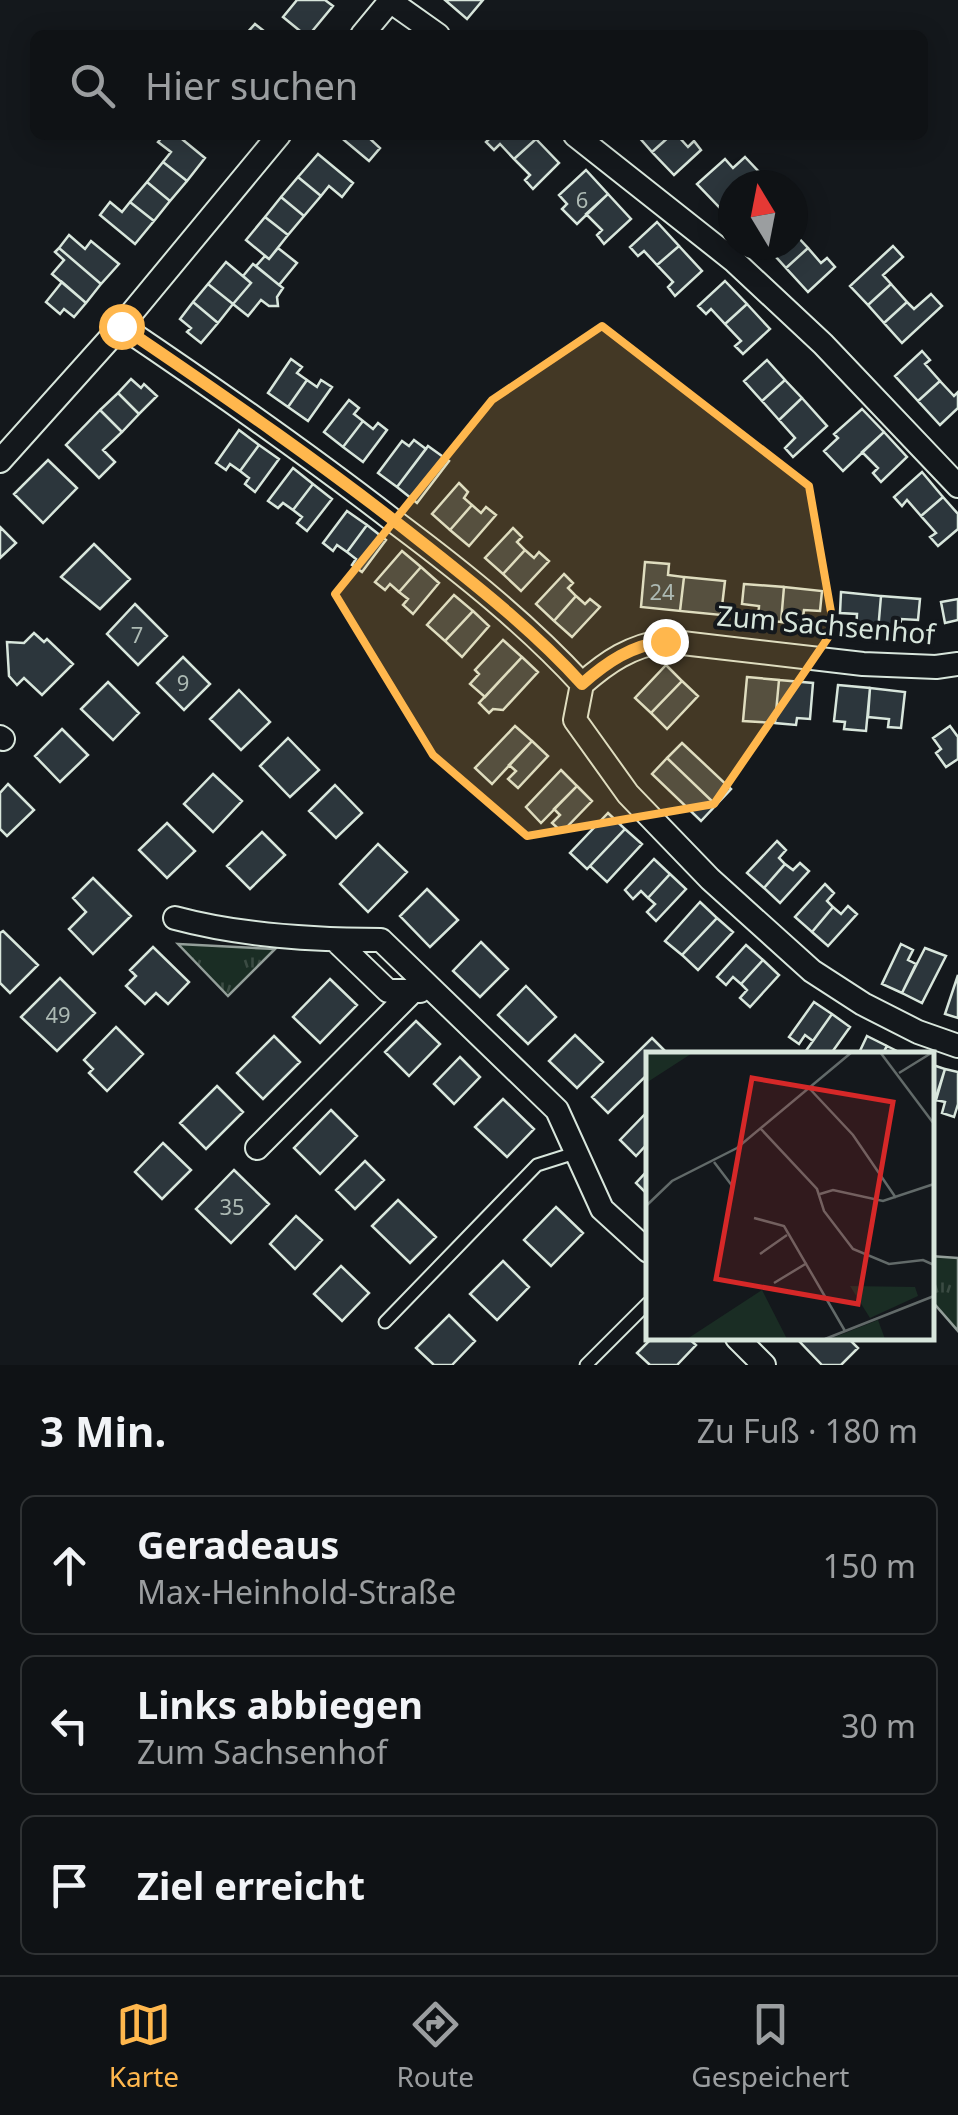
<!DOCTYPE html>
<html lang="de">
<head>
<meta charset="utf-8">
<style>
  body { margin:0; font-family:"Noto Sans",sans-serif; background:#1d2022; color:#f1f3f6 }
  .compass { position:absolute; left:718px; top:170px; width:90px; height:90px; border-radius:50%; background:#0f1215; box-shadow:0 5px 25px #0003; rotate:350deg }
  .stop { position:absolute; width:30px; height:30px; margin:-22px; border:8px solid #ffb74d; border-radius:50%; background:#fff }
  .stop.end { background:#ffb74d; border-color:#fff; box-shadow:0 2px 10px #0008 }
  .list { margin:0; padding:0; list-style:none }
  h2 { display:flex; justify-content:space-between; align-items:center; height:130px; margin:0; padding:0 40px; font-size:42px }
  h2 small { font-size:32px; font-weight:400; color:#9b9ea0 }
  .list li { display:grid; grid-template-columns:65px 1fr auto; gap:30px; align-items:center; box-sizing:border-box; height:140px; margin:0 20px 20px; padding:0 20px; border:2px solid #2f3234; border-radius:15px }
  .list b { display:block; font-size:38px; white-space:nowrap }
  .list p { margin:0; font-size:32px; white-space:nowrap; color:#9b9ea0 }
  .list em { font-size:32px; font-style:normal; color:#9b9ea0 }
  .icon { flex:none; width:55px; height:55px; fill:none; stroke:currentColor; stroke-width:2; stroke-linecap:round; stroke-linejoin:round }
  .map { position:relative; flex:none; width:958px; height:1365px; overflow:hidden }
  .search { position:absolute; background:#0f1215; box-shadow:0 5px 25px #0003; left:30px; right:30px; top:30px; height:110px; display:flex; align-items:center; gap:25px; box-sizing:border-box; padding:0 35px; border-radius:15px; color:#9b9ea0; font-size:38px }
  .sheet { height:610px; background:#0f1215 }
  nav { display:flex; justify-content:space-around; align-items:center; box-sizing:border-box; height:140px; border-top:2px solid #2f3234; background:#0f1215; font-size:28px; color:#9b9ea0 }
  nav a { display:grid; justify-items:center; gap:5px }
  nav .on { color:#ffb74d }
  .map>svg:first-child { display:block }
  .grass { fill:url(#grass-tufts); stroke:#939e99; stroke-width:2.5 }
  .building { fill:#2c363c; stroke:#d8e6dc; stroke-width:2.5 }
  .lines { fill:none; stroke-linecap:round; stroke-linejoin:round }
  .service-casing { stroke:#d8e6dc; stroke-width:15 }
  .minor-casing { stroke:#d8e6dc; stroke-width:26 }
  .service { stroke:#14181c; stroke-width:11 }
  .minor { stroke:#14181c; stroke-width:22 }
  .route { stroke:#ffb74d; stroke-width:12 }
  .marked { fill:#ffb74d; fill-opacity:0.2; stroke:#ffb74d; stroke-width:8; stroke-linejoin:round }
  .labels { text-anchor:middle; stroke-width:8; stroke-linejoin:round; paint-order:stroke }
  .number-label { font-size:22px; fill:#adbab4 }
  .street-label { font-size:28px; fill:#d8e6dc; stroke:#14181c }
  .inset-road { fill:none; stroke:#626a69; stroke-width:2.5 }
  .view { fill:#d62828; fill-opacity:0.15; stroke:#d62828; stroke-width:5 }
  .inset-edge { fill:none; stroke:#d8e6dc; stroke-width:5 }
</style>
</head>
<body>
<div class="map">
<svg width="958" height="1365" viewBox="0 0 958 1365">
  <defs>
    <pattern id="grass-tufts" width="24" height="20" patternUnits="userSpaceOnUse" patternTransform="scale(2.5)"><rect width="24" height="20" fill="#1a2d24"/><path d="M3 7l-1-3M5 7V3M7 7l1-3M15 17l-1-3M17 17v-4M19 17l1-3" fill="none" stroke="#3b4b43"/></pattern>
  </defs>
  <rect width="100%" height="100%" fill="#14181c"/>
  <!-- grass -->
  <path class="grass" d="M178,944L275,949L228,996Z
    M930,1256L958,1258V1331L931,1300Z"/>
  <!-- building -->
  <path class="building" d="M297,0H325L333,6L309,35H305L283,17Z
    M445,0H483L467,19Z
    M255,24L269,35H245Z
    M164,135H177L205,158L187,181L163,162L171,152L158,142Z
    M338,135H370L368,137L380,148L369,161Z
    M493,135H532L536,139L514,159L500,144L494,150L486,142Z
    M637,135H671L652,152Z
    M671,135H677L688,147L694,141L701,150L674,175L652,152Z
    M536,139L559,163L533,189L525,180L530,175L514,159Z
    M318,154L353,183L342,197L329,186L321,196L298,177Z
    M745,157L760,173L746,185H733V197L720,208L697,184L725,159L733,168Z
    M163,162L187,181L170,201L147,182Z
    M586,170L608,194L577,224L562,209L567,204L559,195Z
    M757,175L766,185H746Z
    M298,177L321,196L304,216L281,197Z
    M147,182L170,201L154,221L130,202Z
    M608,194L631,219L604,244L597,235L602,230L586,214Z
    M281,197L304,216L288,235L265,217Z
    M733,197V222L720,208Z
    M110,202L122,212L130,202L154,221L135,244L100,215Z
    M265,217L288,235L269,259L246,240Z
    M657,222L679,246L657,265L644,251L638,256L630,247Z
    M793,232L808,248L786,268L765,245H793Z
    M69,235L85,249L91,241L119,264L101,284L59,248Z
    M679,246L702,271L675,296L668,287L673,282L657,265Z
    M893,246L903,257L883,275L891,284L868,305L850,286Z
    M59,248L101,284L86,303L52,274L64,260L55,252Z
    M278,248L297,263L279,285L256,266L265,256L269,259Z
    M808,248L821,263L827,258L835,267L808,292L786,268Z
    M226,262L251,283L233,304L208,284Z
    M253,264L283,288L277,297L278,306H269L261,300L248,316L233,304L251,283L243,276Z
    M725,281L747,304L725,324L711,309L706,314L698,306Z
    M62,282L86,303L74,317L64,309L60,314L46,302Z
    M208,284L233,304L218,323L193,302Z
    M891,284L907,302L884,323L868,305Z
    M931,294L942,306L902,343L884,323L907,302L914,309Z
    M193,302L218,323L201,343L187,332L191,328L180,319Z
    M747,304L770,329L743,354L735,346L741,341L725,324Z
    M922,351L930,360L925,364L940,381L918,401L895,376Z
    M291,359L302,367L297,373L307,380L288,407L268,393Z
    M767,360L785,380L762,401L744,381Z
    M131,379L141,388L144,384L157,396L139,414L118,393Z
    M307,380L317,387L321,380L332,387L308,421L288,407Z
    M785,380L802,398L779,420L762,401Z
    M940,381L954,396L958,392V408L940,425L918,401Z
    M118,393L139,414L122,432L100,410Z
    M802,398L827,426L793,457L785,448L795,438L779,420Z
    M349,400L359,408L354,414L363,421L343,447L324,432Z
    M862,409L884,432L843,471L824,451L838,438L834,434Z
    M100,410L122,432L103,450L115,462L99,478L66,445Z
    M363,421L373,429L378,423L387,430L363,462L343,447Z
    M239,430L259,445L240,471L230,464L226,470L216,463Z
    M884,432L907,457L881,482L873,473L878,468L862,452Z
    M414,440L426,449L397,487L378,473L402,441L409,446Z
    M259,445L279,459L255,492L245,484L249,478L240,471Z
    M428,446L449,461L417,503L397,487Z
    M48,460L77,488L43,523L14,494Z
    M293,468L313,484L293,510L283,503L278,508L268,501Z
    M922,472L943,497L921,516L907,500L902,506L894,497Z
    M459,483L468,492L464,498L472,505L450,530L432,514Z
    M313,484L332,499L307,531L297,523L302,517L293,510Z
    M943,497L958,514V529L938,546L930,537L936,533L921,516Z
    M472,505L481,513L486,507L496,515L469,546L450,530Z
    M347,511L367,525L347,552L337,545L333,551L323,543Z
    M367,525L386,540L362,572L352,565L356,559L347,552Z
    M0,527L16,543L0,558Z
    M513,528L522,537L517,542L525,550L503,574L485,558Z
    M94,544L130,579L100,609L61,577Z
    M525,550L534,558L539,552L549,561L521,591L503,574Z
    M402,551L421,567L399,592L390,584L385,590L375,582Z
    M645,562L669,564L668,575L684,577L680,611L641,607Z
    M421,567L439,583L413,614L403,605L408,599L399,592Z
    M564,574L573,583L568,588L576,596L554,621L536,604Z
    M684,577L725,581L721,615L680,611Z
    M744,584L784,587L781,622L758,620L759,606L742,604Z
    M784,587L822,591L820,611L804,610L802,624L781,622Z
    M841,592L881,596L878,631L856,629L857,614L840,613Z
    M454,595L473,611L445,641L427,625Z
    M576,596L585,604L590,599L600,607L572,637L554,621Z
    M881,596L920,599L918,620L901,619L900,633L878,631Z
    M958,599V620L945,623L941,602Z
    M135,604L167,636L138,665L107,634Z
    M473,611L489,626L462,657L445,641Z
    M34,633L44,642L47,639L73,664L42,695L24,678L17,685L9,676L7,642L24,643Z
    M503,640L522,657L485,697L470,684L479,674L475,670Z
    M183,657L210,684L184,710L157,683Z
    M522,657L538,672L503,710L493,709L489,713L479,703Z
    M666,665L682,681L651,713L635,698Z
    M747,677L779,680L775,723L743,721Z
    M779,680L813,683L810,719L797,718L796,725L775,723Z
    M682,681L698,696L667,729L651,713Z
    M108,682L139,713L113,740L81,709Z
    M838,685L870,688L866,731L844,729L845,722L834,721Z
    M870,688L905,692L901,728L888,727L889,719L868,717Z
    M239,690L270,722L241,750L210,719Z
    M515,726L532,741L492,784L475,768Z
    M950,726L958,737V759L946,767L936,753L941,749L933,738Z
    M62,729L88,755L60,782L35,756Z
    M288,738L319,770L290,797L260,766Z
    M532,741L548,756L518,788L508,779L516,771L509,765Z
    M682,743L731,789L716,805L667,758Z
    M667,758L716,805L701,821L652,774Z
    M561,770L577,786L541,823L526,807Z
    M213,774L242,801L213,832L184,804Z
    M8,784L34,810L7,836L0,829V793Z
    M335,785L362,813L336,838L309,811Z
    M577,786L592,801L562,832L552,823L560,815L554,809Z
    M608,813L625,829L587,869L570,853Z
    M167,823L195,851L167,878L139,850Z
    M625,829L642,844L607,882L590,866Z
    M262,832L285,855L250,889L227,866Z
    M777,841L786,850L779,858L785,864L764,888L747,873Z
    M378,844L407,872L368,912L340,884Z
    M654,859L670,874L648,898L641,891L633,899L625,890Z
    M800,863L809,871L780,903L764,888L785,864L793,870Z
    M670,874L686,889L656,921L647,912L655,904L648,898Z
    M93,878L131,916L93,954L69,929L86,912L73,898Z
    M825,884L834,893L827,901L833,907L812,932L795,917Z
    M427,889L458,920L430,947L400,916Z
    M700,902L717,918L682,955L665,941Z
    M848,906L857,914L828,946L812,932L833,907L841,914Z
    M717,918L733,932L698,970L682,955Z
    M3,931L38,965L10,993L0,983V933Z
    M481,942L508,969L480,997L453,971Z
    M901,944L913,950L908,960L916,964L902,993L882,984Z
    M746,945L763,960L741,984L733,977L726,985L717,977Z
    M153,947L189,982L168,1004L156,993L145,1004L126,986L136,976L130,970Z
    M925,948L946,956L922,1003L902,993Z
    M763,960L779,975L750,1007L740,998L747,990L741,984Z
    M958,975V1018L945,1014Z
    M60,978L95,1013L57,1051L21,1017Z
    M330,979L357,1005L320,1043L293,1017Z
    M526,986L556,1017L528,1044L498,1015Z
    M814,1002L832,1014L813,1041L805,1035L799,1044L789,1037Z
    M832,1014L850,1027L830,1055H803Z
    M416,1021L440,1044L409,1076L385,1052Z
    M116,1027L143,1054L107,1091L89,1073L93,1069L84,1060Z
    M575,1035L603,1062L577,1088L549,1061Z
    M274,1036L300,1062L263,1099L237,1073Z
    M867,1036L887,1046L882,1055H858Z
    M652,1038L668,1054L648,1055V1074L608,1113L592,1097Z
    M887,1046L905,1055H882Z
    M460,1057L480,1077L454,1104L434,1084Z
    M930,1064L945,1069L930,1116Z
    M945,1069L958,1072V1104L954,1117L942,1113L945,1102L936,1100Z
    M217,1086L243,1112L206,1149L180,1123Z
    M503,1099L534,1129L507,1157L475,1127Z
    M331,1110L357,1136L320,1174L294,1148Z
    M648,1111V1143L636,1156L620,1140Z
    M163,1143L191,1170L162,1199L135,1172Z
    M365,1161L384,1180L355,1209L336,1190Z
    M234,1170L269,1204L231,1243L196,1209Z
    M648,1170V1195L636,1183Z
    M398,1200L436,1237L410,1263L372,1226Z
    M556,1207L583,1233L551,1266L524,1240Z
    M296,1216L322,1240L295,1269L270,1244Z
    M503,1261L529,1287L497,1320L470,1294Z
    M341,1266L369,1293L342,1321L314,1294Z
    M449,1315L475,1341L452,1365H434L416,1348Z
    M652,1338H688L696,1345L677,1365H650L637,1353Z
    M802,1338H848L858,1348L841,1365H822L799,1341Z"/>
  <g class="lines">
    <defs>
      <path id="service" d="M385,1322L537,1165L578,1152
        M586,1365L648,1303"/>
      <path id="minor" d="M390,1L438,35
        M362,35L391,0
        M575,135L733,260L823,344L958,486
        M121,326C216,390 309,455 399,525C463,573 528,625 582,684L575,720L628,794L710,879L812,971L863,1004L918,1032L958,1046
        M0,461L121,326L279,135
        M582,684C608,661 631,646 665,641L863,664L936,667L958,664
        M0,737L3,739
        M175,918C242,936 313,940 381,940L557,1110L602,1209L648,1251
        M335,940L388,991H420
        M257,1148L411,993
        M737,1338L764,1365"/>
    </defs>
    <!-- service casing -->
    <use href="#service" class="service-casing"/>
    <!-- minor casing -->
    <use href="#minor" class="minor-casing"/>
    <!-- service -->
    <use href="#service" class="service"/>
    <!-- minor -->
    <use href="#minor" class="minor"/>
  </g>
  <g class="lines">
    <!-- route -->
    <path class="route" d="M121,326C226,397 330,469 429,548C482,590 537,634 582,684C608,661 631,646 665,641"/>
  </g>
  <!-- marked area -->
  <path class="marked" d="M602,326L809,486L834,629L714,804L527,836L433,755L335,594L492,400Z"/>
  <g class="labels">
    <!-- number labels -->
    <g class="number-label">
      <text x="582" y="208">6</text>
      <text x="662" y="600">24</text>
      <text x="137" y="643">7</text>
      <text x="183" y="691">9</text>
      <text x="58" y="1023">49</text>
      <text x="232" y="1215">35</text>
    </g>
    <!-- street labels -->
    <g class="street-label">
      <text transform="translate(826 625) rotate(5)" y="10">Zum Sachsenhof</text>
    </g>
  </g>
  <!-- overview -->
  <g transform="translate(646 1052)">
    <rect width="288" height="288" fill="#14181c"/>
    <path d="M0,0H48L0,31ZM204,234L269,235L272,244L224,266ZM116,238L141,287H41ZM232,268L239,287H184Z" fill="#1a2d24"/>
    <path class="inset-road" d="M234,0L288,72M253,21L287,0M163,36L207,83L250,146M115,77L171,137L178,159L207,197L243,212L277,208L288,213M68,110L87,135M174,142L187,138L237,149L288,132M0,154L26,129L91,96L206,0M108,166L138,174L199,279M114,202L141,183M128,231L161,211M179,287L288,244"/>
    <path class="view" d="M106,26L247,50L212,252L70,227Z"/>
    <rect width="288" height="288" class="inset-edge"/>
  </g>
</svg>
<svg class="compass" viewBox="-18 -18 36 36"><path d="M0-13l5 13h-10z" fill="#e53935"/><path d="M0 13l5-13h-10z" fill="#9b9ea0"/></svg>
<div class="stop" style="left:121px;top:326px"></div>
<div class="stop end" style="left:665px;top:641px"></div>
<div class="search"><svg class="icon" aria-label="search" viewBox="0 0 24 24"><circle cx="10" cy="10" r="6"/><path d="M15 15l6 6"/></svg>Hier suchen</div>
</div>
<section class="sheet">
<h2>3 Min.<small>Zu Fuß · 180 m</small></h2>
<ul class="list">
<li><svg class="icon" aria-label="ahead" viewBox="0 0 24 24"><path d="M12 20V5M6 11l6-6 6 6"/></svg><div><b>Geradeaus</b><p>Max-Heinhold-Straße</p></div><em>150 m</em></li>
<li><svg class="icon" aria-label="left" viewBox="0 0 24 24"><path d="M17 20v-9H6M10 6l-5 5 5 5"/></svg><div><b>Links abbiegen</b><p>Zum Sachsenhof</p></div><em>30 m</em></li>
<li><svg class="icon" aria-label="arrive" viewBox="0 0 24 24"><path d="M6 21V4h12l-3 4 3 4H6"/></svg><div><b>Ziel erreicht</b></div></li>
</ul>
</section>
<nav>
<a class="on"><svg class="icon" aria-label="map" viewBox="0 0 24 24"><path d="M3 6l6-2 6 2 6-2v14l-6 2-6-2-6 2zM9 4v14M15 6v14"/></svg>Karte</a>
<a><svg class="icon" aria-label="directions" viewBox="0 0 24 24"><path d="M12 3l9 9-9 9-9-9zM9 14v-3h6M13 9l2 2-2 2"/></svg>Route</a>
<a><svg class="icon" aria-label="saved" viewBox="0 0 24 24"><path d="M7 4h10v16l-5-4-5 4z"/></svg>Gespeichert</a>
</nav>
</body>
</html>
